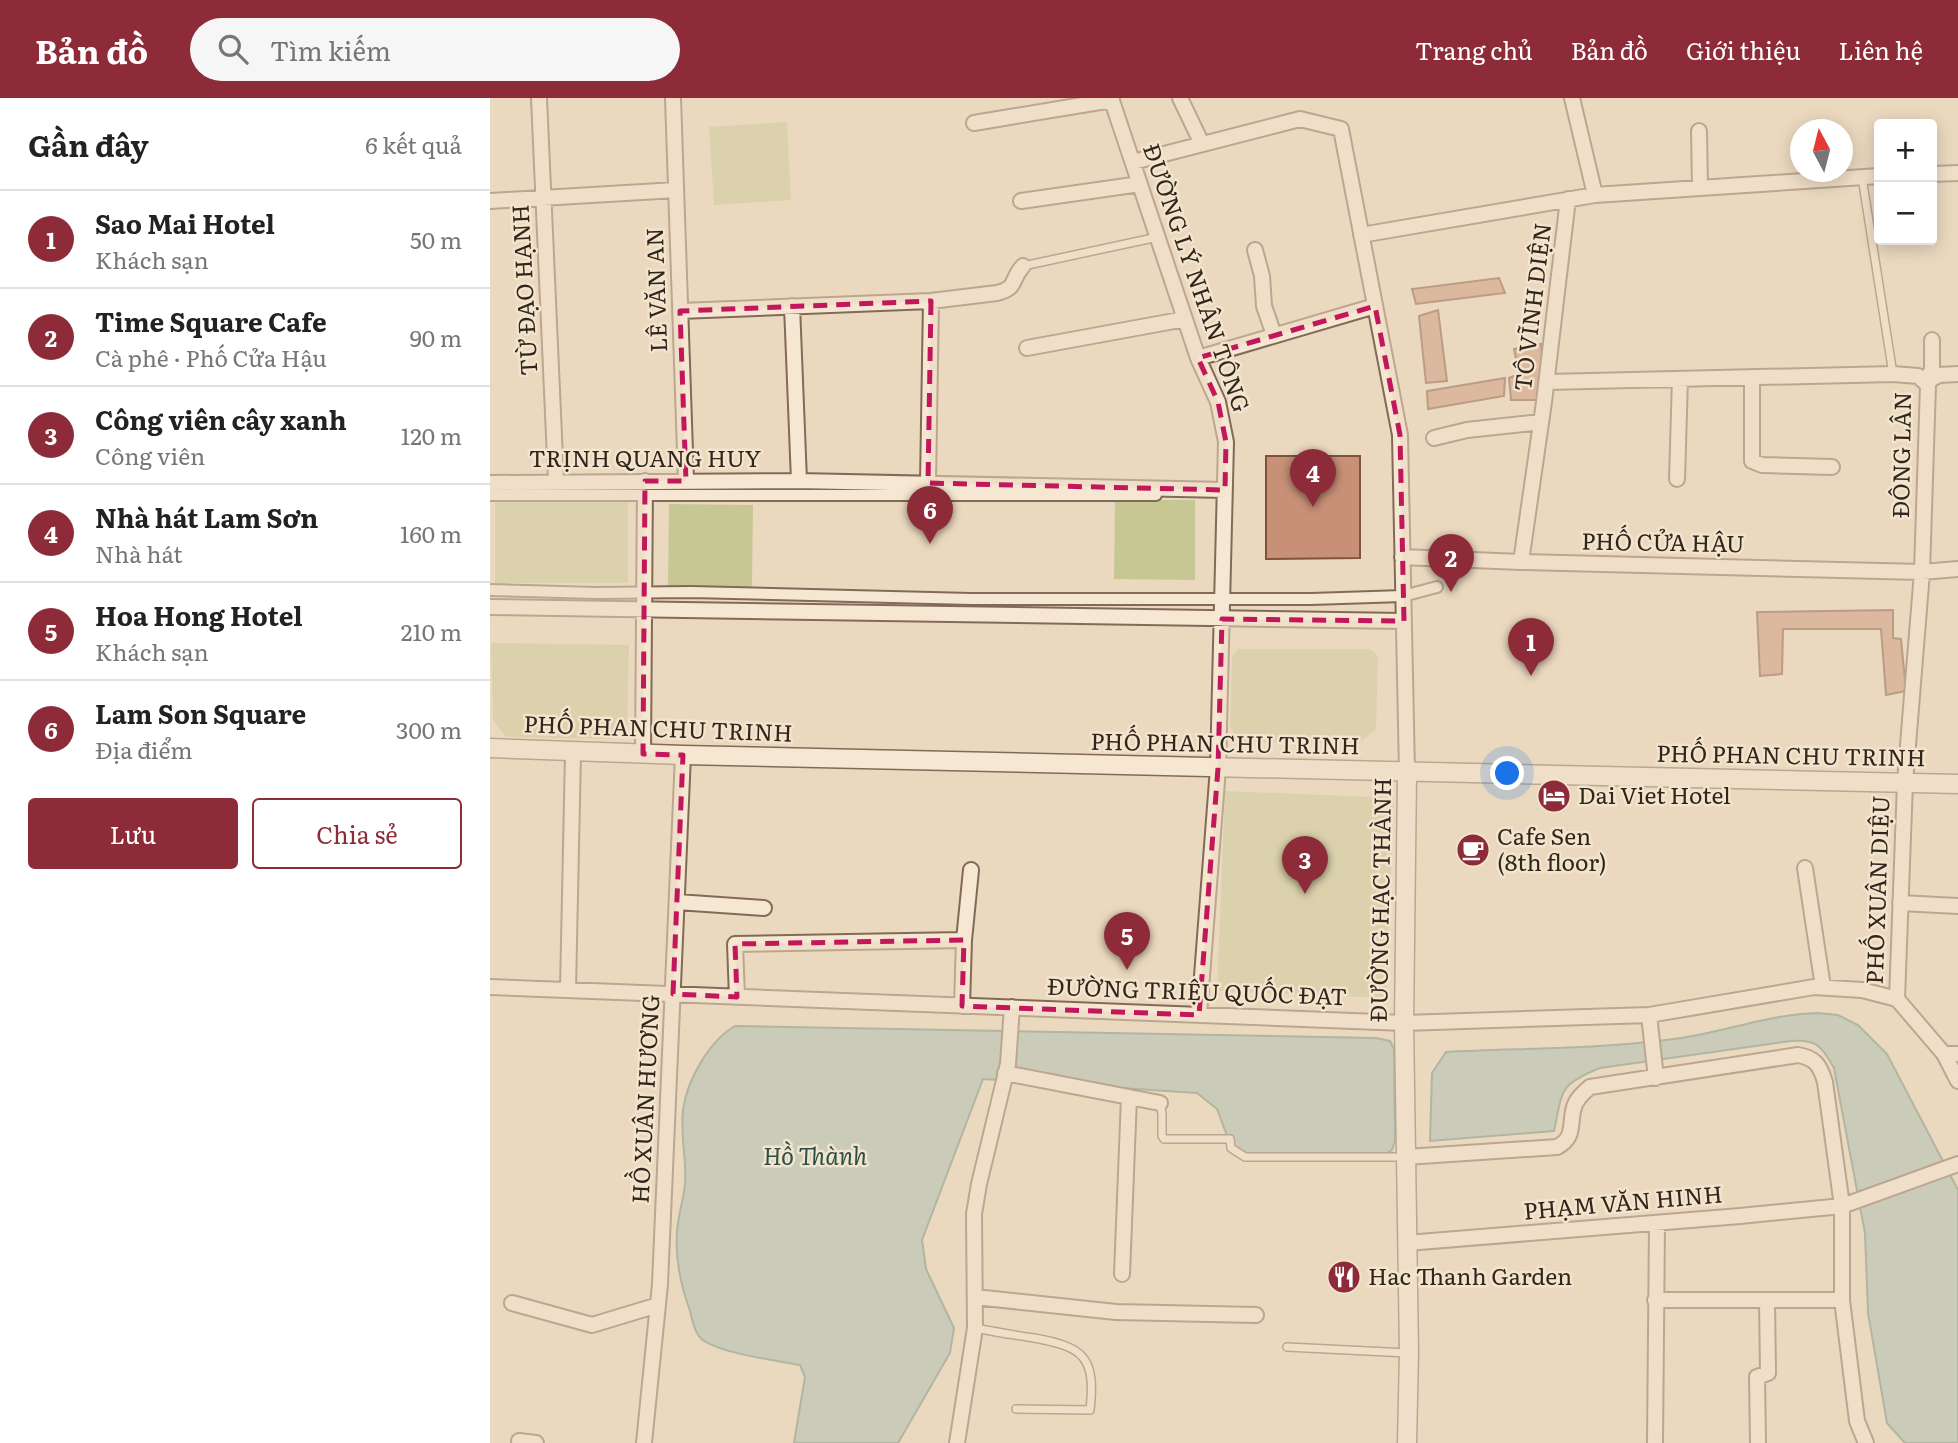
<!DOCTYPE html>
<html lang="vi">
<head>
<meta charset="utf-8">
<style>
  body { margin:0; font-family:Literata,serif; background:#f6f6f6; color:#222 }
  .controls { position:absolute; right:21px; top:21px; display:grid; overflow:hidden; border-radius:7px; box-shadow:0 4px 18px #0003 }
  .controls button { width:63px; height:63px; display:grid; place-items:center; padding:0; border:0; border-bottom:2px solid #e0e0e0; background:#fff; color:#222; font:35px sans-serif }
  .compass { position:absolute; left:1300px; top:21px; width:63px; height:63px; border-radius:50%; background:#fff; box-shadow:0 4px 18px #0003; rotate:353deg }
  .you { position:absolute; left:1018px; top:676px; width:24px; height:24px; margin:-18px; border:5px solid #fff; border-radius:50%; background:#1a73e8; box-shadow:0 0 0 10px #1a73e833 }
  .badge { display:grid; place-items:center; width:46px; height:46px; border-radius:50%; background:#8d2c38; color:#fff; font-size:23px; font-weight:700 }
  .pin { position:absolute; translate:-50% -58px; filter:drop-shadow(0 2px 4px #0008) }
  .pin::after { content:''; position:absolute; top:37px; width:24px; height:21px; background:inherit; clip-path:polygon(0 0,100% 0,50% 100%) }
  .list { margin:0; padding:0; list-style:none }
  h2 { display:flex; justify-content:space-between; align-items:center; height:91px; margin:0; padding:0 28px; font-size:30px }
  h2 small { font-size:23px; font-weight:400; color:#767676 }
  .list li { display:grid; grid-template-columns:46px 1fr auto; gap:21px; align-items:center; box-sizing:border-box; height:98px; padding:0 28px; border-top:2px solid #e0e0e0 }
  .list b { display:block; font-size:26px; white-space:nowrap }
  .list p { margin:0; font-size:23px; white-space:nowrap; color:#767676 }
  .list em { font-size:23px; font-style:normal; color:#767676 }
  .actions { display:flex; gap:14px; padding:21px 28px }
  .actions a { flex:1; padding:16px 0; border:2px solid #8d2c38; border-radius:7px; text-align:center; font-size:24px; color:#8d2c38 }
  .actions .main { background:#8d2c38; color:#fff }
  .icon { flex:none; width:38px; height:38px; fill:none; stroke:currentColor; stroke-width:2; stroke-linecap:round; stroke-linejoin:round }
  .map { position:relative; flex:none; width:1468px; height:1345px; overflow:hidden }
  header { display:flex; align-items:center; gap:42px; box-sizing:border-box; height:98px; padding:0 35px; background:#8d2c38; color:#fff }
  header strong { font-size:33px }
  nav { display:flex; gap:38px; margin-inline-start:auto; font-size:24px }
  .search { width:490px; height:63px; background:#f6f6f6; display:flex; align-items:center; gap:18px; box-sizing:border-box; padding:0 24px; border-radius:38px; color:#767676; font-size:26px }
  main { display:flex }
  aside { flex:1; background:#fff }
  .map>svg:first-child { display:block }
  .green { fill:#c7c794 }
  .water { fill:#a2bdb2; stroke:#6a897e; stroke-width:2 }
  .building { fill:#c79077; stroke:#805240; stroke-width:2 }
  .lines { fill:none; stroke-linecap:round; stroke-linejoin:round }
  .service-casing { stroke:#826a59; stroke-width:10 }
  .pedestrian-casing { stroke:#826a59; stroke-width:14 }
  .minor-casing { stroke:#826a59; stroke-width:18 }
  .tertiary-casing { stroke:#826a59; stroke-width:21 }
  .service { stroke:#f6e7d2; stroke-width:7 }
  .pedestrian { stroke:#f6e7d2; stroke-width:10 }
  .minor { stroke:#f6e7d2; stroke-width:14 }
  .tertiary { stroke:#f6e7d2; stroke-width:18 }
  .marked { fill:none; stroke:#c2185b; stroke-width:5; stroke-dasharray:14 9; stroke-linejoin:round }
  .labels { text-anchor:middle; stroke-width:5; stroke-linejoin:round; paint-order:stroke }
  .street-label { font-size:23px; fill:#32251c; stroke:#f3e4ce }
  .poi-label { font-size:23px; fill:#32251c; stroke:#f3e4ce; text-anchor:start }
  .water-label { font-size:24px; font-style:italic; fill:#2c514b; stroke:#f3e4ce }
</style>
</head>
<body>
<header>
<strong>Bản đồ</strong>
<div class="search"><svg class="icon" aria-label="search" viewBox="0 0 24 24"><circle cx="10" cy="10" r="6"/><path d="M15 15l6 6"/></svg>Tìm kiếm</div>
<nav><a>Trang chủ</a><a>Bản đồ</a><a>Giới thiệu</a><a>Liên hệ</a></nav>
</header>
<main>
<aside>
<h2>Gần đây<small>6 kết quả</small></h2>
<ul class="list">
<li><span class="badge">1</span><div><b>Sao Mai Hotel</b><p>Khách sạn</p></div><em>50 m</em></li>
<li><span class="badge">2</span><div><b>Time Square Cafe</b><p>Cà phê · Phố Cửa Hậu</p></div><em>90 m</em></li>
<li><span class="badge">3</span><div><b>Công viên cây xanh</b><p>Công viên</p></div><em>120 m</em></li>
<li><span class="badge">4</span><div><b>Nhà hát Lam Sơn</b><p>Nhà hát</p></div><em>160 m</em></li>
<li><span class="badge">5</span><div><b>Hoa Hong Hotel</b><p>Khách sạn</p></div><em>210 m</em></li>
<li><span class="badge">6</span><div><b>Lam Son Square</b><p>Địa điểm</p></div><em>300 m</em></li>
</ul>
<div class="actions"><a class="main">Lưu</a><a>Chia sẻ</a></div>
</aside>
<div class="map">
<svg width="1468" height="1345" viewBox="0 0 1468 1345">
  <rect width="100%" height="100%" fill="#ebd9bf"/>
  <!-- green -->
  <path class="green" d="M297,24L301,102L224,107L219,29Z
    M5,401H138V485H5Z
    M625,402H705V482L624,481Z
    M179,406L263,407L262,489L178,488Z
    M1,545L139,547L137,630L124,641L16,639L3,622Z
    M748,551H880L888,558L886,631L868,646L750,643L740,630L742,558Z
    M735,693L904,700L896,900L727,893Z"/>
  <!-- water -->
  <path class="water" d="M1328,915L1348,917L1368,927L1397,956L1468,1092V1345H1415L1397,1325L1378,1215L1375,1135L1344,970C1332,948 1326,941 1301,943L1110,970C1068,987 1073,992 1064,1033L940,1043L942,975L956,954C1034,950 1114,951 1191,940C1237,933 1281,916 1328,915Z
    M245,928L886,940L900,943L904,951L905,1043L902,1052L892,1058L758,1057L742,1051L727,1011L707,995L493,981L432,1142L436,1171L464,1230L460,1255L408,1345H304L315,1279L310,1267C289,1263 219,1254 209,1238C204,1232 202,1221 200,1213C191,1188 185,1161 187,1134C188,1118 193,1103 195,1087C197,1062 190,1037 193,1012C197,982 219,943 245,928Z"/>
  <!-- building -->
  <path class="building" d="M1009,180L1015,195L926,206L922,191Z
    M948,212L957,283L936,285L929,218Z
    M1046,246H1051L1053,269L1050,271L1052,283L1048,285L1051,302H1021L1019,280L1029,276L1024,251Z
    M1015,280L1014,298L938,311L937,293Z
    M776,358H870V460L776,461Z
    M1403,512V540L1411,541L1416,593L1396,597L1391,531H1293L1292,576L1270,578L1267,514Z"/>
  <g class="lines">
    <defs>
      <path id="service" d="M1372,79L1403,276
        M533,168L668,139
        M670,1005L672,1016V1038L674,1041H740L741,1050L755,1059H915
        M485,1230C505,1234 524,1237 544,1240C594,1249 606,1259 600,1312L526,1311
        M797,1249L918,1255"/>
      <path id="pedestrian" d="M0,397H666
        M0,492L106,495L201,494L481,501H821L913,498L947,489"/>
      <path id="minor" d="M49,0L66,383
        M183,0L196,383
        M621,0L708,260L728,304L736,344L728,670L709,917
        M690,0L712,46
        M1082,0L1105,97
        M484,25L622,2
        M1209,33L1210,90
        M643,64L810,21L851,31L910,337L917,675
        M1442,76L1468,75
        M0,103L186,92
        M531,103L650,86
        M871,137L1105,97L1389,78
        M765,152L772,178L774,208L784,237
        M302,208L309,383
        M190,213L441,203L507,195C528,190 520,182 533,168
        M537,250L695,221
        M708,260L885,208
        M1262,279V363L1272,367L1342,369
        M1435,282L1442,273V242
        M1057,284L1403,276L1428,278L1438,287L1432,474L1415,684L1407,901
        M1436,284L1449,277L1468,276
        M944,340L977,332L1051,324
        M1187,381L1190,281
        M0,385L309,383L735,392
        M438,385L441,203
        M912,459L1031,464L1432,474L1468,471
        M1031,464L1054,304L1078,101
        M0,509L914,523
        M153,656L155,383
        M1315,770L1333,889
        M187,804L274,810
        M1410,805L1468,808
        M0,889L914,925L1159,917L1324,889L1372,892L1407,901L1454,956H1468
        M78,891L83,655
        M247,899L245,846L474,842
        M472,908L474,842L481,772
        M1159,917L1166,980
        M1454,956L1468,983
        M515,975L670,1005
        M916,1059L1067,1049C1084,1040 1080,1029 1083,1013C1085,1002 1092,996 1100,989L1308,957C1325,960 1330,967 1335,984L1352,1108V1202L1367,1323L1376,1345
        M917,1145L1250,1118L1352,1108L1468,1066
        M632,1176L639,999
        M485,1199L626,1214L766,1217
        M1165,1202H1352
        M22,1205L102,1227L168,1207
        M29,1343L46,1345
        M154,1345L170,1186L193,657
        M467,1345L485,1230L484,1116L489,1086L518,966L522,909
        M1165,1345L1167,1125
        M1268,1345L1267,1279L1278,1275L1277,1202"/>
      <path id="tertiary" d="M0,650L193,657L1468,686
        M917,1345L919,1255L914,925L917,675"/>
    </defs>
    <!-- service casing -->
    <use href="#service" class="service-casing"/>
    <!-- pedestrian casing -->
    <use href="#pedestrian" class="pedestrian-casing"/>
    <!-- minor casing -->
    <use href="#minor" class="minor-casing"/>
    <!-- tertiary casing -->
    <use href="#tertiary" class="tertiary-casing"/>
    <!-- service -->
    <use href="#service" class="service"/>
    <!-- pedestrian -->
    <use href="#pedestrian" class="pedestrian"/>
    <!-- minor -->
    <use href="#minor" class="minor"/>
    <!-- tertiary -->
    <use href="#tertiary" class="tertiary"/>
  </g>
  <!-- marked area -->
  <path d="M0 0H1468V1345H0ZM441,203L438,385L735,392L736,344L728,304L708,260L885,208L910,337L914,523L732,521L728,670L709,917L472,908L474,842L245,846L247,899L183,896L193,657L153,656L155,383H196L190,213Z" fill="#ebd9bf" fill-opacity=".55" fill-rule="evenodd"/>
  <path class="marked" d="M441,203L438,385L735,392L736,344L728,304L708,260L885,208L910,337L914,523L732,521L728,670L709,917L472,908L474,842L245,846L247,899L183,896L193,657L153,656L155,383H196L190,213Z"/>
  <!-- icons -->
  <defs>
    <symbol id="hotel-disc" viewBox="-11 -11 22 22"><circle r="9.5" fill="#8d2c38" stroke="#f3e4ce"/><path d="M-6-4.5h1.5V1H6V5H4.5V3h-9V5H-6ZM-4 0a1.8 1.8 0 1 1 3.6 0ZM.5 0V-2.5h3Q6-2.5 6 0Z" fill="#fff"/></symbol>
    <symbol id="cafe-disc" viewBox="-11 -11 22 22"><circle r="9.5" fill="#8d2c38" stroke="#f3e4ce"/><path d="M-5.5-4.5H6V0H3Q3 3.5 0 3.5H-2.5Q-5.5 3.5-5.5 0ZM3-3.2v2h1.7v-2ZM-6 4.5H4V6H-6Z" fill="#fff"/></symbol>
    <symbol id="restaurant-disc" viewBox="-11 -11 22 22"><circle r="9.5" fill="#8d2c38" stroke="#f3e4ce"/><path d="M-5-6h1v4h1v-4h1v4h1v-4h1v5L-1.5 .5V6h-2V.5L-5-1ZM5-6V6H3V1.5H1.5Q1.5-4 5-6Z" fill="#fff"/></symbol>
  </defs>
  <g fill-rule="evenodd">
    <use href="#hotel-disc" x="1045" y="679" width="38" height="38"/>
    <use href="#cafe-disc" x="964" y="733" width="38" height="38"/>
    <use href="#restaurant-disc" x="835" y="1160" width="38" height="38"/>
  </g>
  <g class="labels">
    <!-- street labels -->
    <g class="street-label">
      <text transform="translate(706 180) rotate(71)" y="8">ĐƯỜNG LÝ NHÂN TÔNG</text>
      <text transform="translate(35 192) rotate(-93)" y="8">TỪ ĐẠO HẠNH</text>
      <text transform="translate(167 192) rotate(-92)" y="8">LÊ VĂN AN</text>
      <text transform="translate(1043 209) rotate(-83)" y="8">TÔ VĨNH DIỆN</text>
      <text transform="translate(1412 357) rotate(-89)" y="8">ĐÔNG LÂN</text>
      <text x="155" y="369">TRỊNH QUANG HUY</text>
      <text transform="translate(1173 445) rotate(1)" y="8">PHỐ CỬA HẬU</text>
      <text transform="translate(168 631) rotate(2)" y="8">PHỐ PHAN CHU TRINH</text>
      <text transform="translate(735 646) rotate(1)" y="8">PHỐ PHAN CHU TRINH</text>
      <text transform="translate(1301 658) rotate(1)" y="8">PHỐ PHAN CHU TRINH</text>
      <text transform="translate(1388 792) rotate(-88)" y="8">PHỐ XUÂN DIỆU</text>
      <text transform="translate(891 802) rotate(-89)" y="8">ĐƯỜNG HẠC THÀNH</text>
      <text transform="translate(707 894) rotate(2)" y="8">ĐƯỜNG TRIỆU QUỐC ĐẠT</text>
      <text transform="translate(156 1001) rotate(-87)" y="8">HỒ XUÂN HƯƠNG</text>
      <text transform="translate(1133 1105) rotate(-5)" y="8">PHẠM VĂN HINH</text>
    </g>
    <!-- poi labels -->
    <g class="poi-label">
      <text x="1088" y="706">Dai Viet Hotel</text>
      <text x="1007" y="747">Cafe Sen<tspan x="1007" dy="26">(8th floor)</tspan></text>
      <text x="878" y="1187">Hac Thanh Garden</text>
    </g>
    <!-- water labels -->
    <g class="water-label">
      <text x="325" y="1067">Hồ Thành</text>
    </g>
  </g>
</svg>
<div class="controls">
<button>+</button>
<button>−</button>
</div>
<svg class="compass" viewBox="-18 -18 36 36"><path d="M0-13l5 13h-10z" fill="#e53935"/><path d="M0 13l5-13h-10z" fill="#767676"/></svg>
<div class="you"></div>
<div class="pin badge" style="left:1041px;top:578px">1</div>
<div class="pin badge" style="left:961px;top:494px">2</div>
<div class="pin badge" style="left:815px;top:796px">3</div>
<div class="pin badge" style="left:823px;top:409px">4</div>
<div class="pin badge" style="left:637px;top:872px">5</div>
<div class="pin badge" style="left:440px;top:446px">6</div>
</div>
</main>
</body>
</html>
